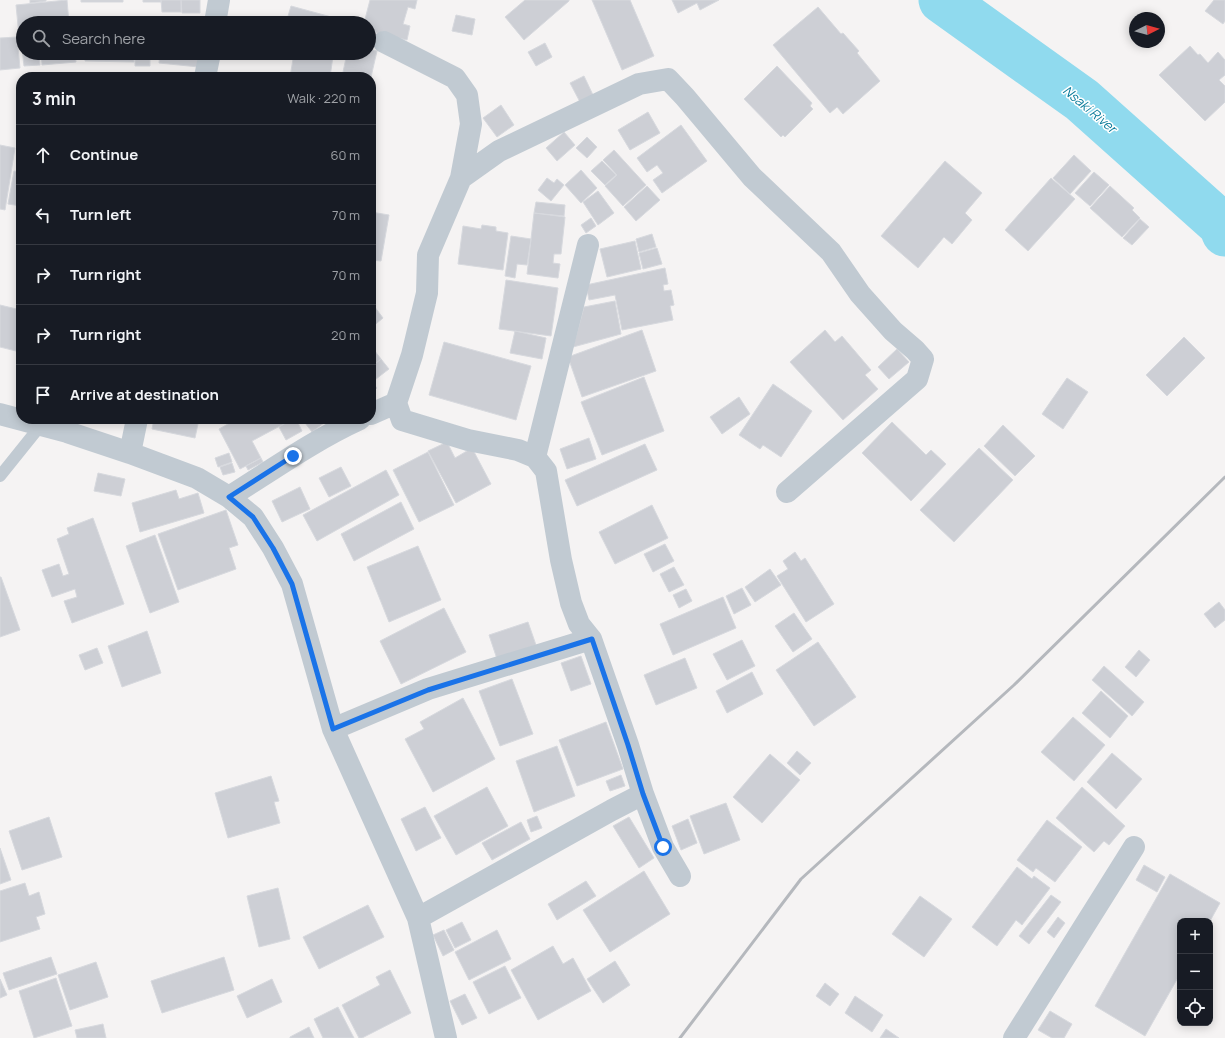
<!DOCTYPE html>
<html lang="en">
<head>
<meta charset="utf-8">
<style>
  body { margin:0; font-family:Manrope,sans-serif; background:#242831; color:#f1f3f6 }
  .controls { position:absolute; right:12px; bottom:12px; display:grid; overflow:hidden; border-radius:8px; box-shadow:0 2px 10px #0003 }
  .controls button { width:36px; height:36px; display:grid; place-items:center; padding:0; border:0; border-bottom:1px solid #363941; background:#171b24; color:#f1f3f6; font:20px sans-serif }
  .compass { position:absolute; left:1129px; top:12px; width:36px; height:36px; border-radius:50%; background:#171b24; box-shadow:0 2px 10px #0003; rotate:84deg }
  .stop { position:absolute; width:12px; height:12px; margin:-9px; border:3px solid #1a73e8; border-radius:50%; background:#fff }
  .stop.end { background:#1a73e8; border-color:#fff; box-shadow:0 1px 4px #0008 }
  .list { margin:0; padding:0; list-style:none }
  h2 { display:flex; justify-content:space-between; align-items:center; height:52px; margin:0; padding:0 16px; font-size:17px }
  h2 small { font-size:13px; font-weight:400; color:#9ea1a6 }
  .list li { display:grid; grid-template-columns:26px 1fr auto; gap:12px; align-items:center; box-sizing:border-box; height:60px; padding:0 16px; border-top:1px solid #363941 }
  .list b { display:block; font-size:15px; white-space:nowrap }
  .list em { font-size:13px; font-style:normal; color:#9ea1a6 }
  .icon { flex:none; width:22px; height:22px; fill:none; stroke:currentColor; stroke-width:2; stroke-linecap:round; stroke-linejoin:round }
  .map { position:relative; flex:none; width:1225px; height:1038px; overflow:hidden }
  .search { position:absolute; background:#171b24; box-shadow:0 2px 10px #0003; left:16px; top:16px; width:360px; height:44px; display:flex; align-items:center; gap:10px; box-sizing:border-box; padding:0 14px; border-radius:22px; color:#9ea1a6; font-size:15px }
  .panel { position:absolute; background:#171b24; box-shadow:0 2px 10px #0003; left:16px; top:72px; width:360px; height:352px; border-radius:16px }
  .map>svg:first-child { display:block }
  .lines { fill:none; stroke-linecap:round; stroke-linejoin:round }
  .river { stroke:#90daee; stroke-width:47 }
  .building { fill:#cdcfd5; stroke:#d7d9de }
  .lane { stroke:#c1cad2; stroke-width:12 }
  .street { stroke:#c1cad2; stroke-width:22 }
  .rail { stroke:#b5b8bd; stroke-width:3 }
  .route { stroke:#1a73e8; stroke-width:5 }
  .labels { text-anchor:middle; stroke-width:3; stroke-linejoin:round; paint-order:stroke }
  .water-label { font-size:13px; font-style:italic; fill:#0c7c9b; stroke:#fff }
</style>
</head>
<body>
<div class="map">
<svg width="1225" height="1038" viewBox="0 0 1225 1038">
  <rect width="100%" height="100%" fill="#f5f3f3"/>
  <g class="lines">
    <!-- river -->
    <path class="river" d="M942,0L1082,100L1222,225L1225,233"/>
  </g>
  <!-- building -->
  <path class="building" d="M30,0H46V1L30,3Z
    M67,0L69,23H23V36H19L16,5Z
    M81,0H123V2H81Z
    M143,0H161V2H143Z
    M161,0H181V12H162Z
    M181,0H200V13H182Z
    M370,0H417L415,9L408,7L403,24L410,26L407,40L369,31V23H364Z
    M525,0H569V1L524,40L505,17Z
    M592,0H630L654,56L622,70Z
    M672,0H719L700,10L697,3L678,13Z
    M1214,0H1225V21L1223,24L1205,11Z
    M291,6L346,21L345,23H286Z
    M818,7L841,34L843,33L859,51L857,53L880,81L843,114L837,107L830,113L773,45Z
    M456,15L475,19L472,35L452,31Z
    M17,37L20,68L0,70V38Z
    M545,43L552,57L536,66L528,52Z
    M1190,46L1198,55L1200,54L1208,63L1218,52L1225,60V75L1219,80L1225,86V102L1205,121L1159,75Z
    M22,48L23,53H39L40,65L24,66Z
    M369,49L377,51L371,77H342L347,53H369Z
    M41,53H75L76,62L42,65Z
    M85,53H134V62L85,61Z
    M135,53H150V66H135Z
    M160,53H200L199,67L159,63Z
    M294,53H312L333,56L330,77H290Z
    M323,53H337L336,57Z
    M777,66L812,103L810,106L813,109L785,137L783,135L781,137L744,99Z
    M260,73L281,77H259Z
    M584,76L593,95L580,102L570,83Z
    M501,105L514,125L497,137L483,118Z
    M648,112L660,133L630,150L618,130Z
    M681,125L707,161L662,193L653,180L663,173L657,165L647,172L637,158Z
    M564,132L575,145L557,161L546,148Z
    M587,137L597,147L587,158L576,148Z
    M0,145L15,148L5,210L0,209Z
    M614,150L646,185L623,206L605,186L617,175L603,160Z
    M1074,155L1091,171L1070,194L1053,178Z
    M602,161L616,175L605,185L591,171Z
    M945,161L982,193L965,213L972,220L952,244L944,237L918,268L881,236Z
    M581,170L597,188L581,203L565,185Z
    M14,171L21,172V206L8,204Z
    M1094,172L1109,185L1090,206L1075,193Z
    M547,178L554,183L557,179L564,185L551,201L538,190Z
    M1051,178L1075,199L1028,251L1005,230Z
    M647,186L660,200L636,221L624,207Z
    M1110,186L1134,208L1132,210L1140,218L1122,237L1090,208Z
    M598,191L614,213L598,225L583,202Z
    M536,202L565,205L564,216L534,213Z
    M371,212L389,215L381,261L371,260Z
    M534,213L565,217L561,254H554L553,263L560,264L558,278L527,274Z
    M591,218L596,226L586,233L581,225Z
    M1140,219L1149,227L1132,245L1123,238Z
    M482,225L496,227V231L508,233L503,270L458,264L463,226L481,229Z
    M652,234L656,247L639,252L636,239Z
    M511,236L531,239L527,265L517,264L515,278L505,276Z
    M635,241L641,269L607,277L600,249Z
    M657,248L662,264L643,269L639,253Z
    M665,268L668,284L663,285L664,291L671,290L674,305L670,306L673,320L622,330L615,295L589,300L586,285Z
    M506,280L558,288L551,336L499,329Z
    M615,301L621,334L573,347L584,307Z
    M371,302L383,318L371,328Z
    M0,305L21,310V331L16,351L0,347Z
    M642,330L656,371L582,397L568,357Z
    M825,330L835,342L842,336L871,370L865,375L878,389L843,420L790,362Z
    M515,331L546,338L542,359L510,353Z
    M1184,337L1205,358L1167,396L1146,375Z
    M444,342L531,366L516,420L429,395Z
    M371,346L381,359L371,367Z
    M897,349L909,362L889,379L878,367Z
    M381,359L389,369L376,379L371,373V367Z
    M644,377L664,431L602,455L581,402Z
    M1067,378L1088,392L1063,429L1042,414Z
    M371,381L377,388L371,393Z
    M773,384L812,411L781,457L763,445L760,449L739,435Z
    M739,397L750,414L722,434L710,417Z
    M154,419H199L195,438L152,429Z
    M237,419H293L252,441L261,458L240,469L219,429Z
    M293,419H296L302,431L286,440L279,427Z
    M302,419H329L312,432Z
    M892,422L926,455L931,450L946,464L911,501L862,453Z
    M1003,425L1035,456L1015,476L984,446Z
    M589,438L596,459L567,469L560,449Z
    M447,442L455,458L472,448L491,484L456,503L428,451Z
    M645,444L657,470L577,506L565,480Z
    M979,448L1013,480L954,542L920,510Z
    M428,452L454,505L419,522L393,470Z
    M229,453L232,462L218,467L215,458Z
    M261,458L263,462L248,470L246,466Z
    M232,463L235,472L223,475L220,467Z
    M341,467L351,486L329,497L319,478Z
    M386,470L399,495L317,541L303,515Z
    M98,473L125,479L121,496L94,491Z
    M300,487L310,509L282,522L272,501Z
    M176,490L179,499L198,493L204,513L140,532L132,503Z
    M401,502L414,529L354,561L341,534Z
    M652,505L668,538L615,564L599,532Z
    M226,510L238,545L229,548L236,569L178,590L158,534Z
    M93,518L124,604L72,623L64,601L77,597L75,589L52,597L42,570L59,564L63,576L69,574L57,539L69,534L67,528Z
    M155,535L179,602L150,613L126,546Z
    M665,544L674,561L653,572L644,554Z
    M418,546L441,600L389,622L367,567Z
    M795,552L801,561L805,558L834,604L806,622L777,576L788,569L783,561Z
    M674,567L684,585L669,592L660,574Z
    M770,569L781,585L755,602L745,587Z
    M0,577H1L20,630L0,637Z
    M742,588L751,605L734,614L726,596Z
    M686,589L692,601L679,608L673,595Z
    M723,597L736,628L673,655L660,624Z
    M1219,602L1225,610V620L1215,628L1204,614Z
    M444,608L466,652L401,684L380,641Z
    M794,613L812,639L793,652L775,626Z
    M528,622L536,645L497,659L489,635Z
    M147,631L161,673L122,687L108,646Z
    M742,640L755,666L727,680L713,654Z
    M818,642L856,697L814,726L776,670Z
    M97,648L103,663L85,670L79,655Z
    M1139,650L1150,660L1136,677L1125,667Z
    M581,656L591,684L571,691L561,663Z
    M685,658L697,688L656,705L644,675Z
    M1104,666L1144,702L1132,716L1092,680Z
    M752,672L763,694L727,713L716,691Z
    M512,679L533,734L500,746L479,691Z
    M1101,691L1128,716L1110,738L1082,713Z
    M463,698L495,759L433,792L405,739L424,729L420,722Z
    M1073,717L1105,745L1074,781L1041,752Z
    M606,722L623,769L577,786L559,740Z
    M557,746L575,796L534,812L516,761Z
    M797,751L811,763L800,775L787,763Z
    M1112,753L1142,779L1116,809L1087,782Z
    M770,754L800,780L762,823L733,797Z
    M621,775L625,786L610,791L606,781Z
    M271,776L279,801L274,802L280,823L228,838L215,793Z
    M487,787L508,826L456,855L434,816Z
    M1082,787L1125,826L1109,845L1104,841L1094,852L1056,818Z
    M726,803L740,840L704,854L690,816Z
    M425,807L441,838L416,851L401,819Z
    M537,816L542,828L531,832L527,820Z
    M49,817L62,857L22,870L9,831Z
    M629,817L654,858L639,868L613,826Z
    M688,819L697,843L681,850L672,826Z
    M1047,820L1082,847L1055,882L1036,868L1033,872L1017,860Z
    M521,822L530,839L492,860L482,843Z
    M0,848L11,880L0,884Z
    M1144,865L1165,877L1157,892L1136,880Z
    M1017,867L1032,879L1034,876L1050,888L1022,925L1016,920L997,946L972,927Z
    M644,871L670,914L610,952L583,910Z
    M1170,874L1220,903L1210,921H1180V974L1145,1036L1095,1006Z
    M586,881L596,896L557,920L548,904Z
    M25,883L29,896L39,892L45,914L36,917L40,929L0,942V891Z
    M278,888L290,939L259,947L247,896Z
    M1051,895L1061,902L1029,944L1019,936Z
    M920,896L952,919L924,957L892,934Z
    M368,905L384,937L319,969L303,937Z
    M1058,917L1065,923L1054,938L1047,932Z
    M462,922L471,940L455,948L446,930Z
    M444,930L454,950L443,956L433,935Z
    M497,930L511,959L469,980L455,952Z
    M553,946L563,964L573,958L591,991L538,1020L511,970Z
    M51,957L57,974L9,990L3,973Z
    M224,957L234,990L162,1013L151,981Z
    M615,961L630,985L603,1003L587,979Z
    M96,962L108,997L70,1010L58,975Z
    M505,966L521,998L489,1014L473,982Z
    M390,970L411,1013L362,1038H359L342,1005L380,985L376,977Z
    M56,978L72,1026L34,1038L19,991Z
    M0,979L7,995L0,998Z
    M272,979L282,1002L247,1018L237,996Z
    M825,983L839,994L830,1006L816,996Z
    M465,994L477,1018L462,1025L450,1001Z
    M855,996L883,1015L872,1032L845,1013Z
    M338,1007L354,1038H323L314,1019Z
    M1050,1011L1072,1024L1064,1038H1052L1038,1030Z
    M103,1024L106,1038H77L75,1030Z
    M309,1027L314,1038H290V1037Z
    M886,1029L899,1038H880Z"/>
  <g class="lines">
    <!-- lane -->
    <path class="lane" d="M0,476L41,425"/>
    <!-- street -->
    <path class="street" d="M215,23L219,0
      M384,42L455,78L467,95L471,124L461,178L428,255L427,293L412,355L396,403L402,420L468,440L518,450L535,457L546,471L561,560L571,603L579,624L591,639L628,745L643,794L612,810L418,918
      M205,77L210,53
      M461,178L499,151L639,84L668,79L685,97L752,177L831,252L860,294L893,331L915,350L923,359L917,379L787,492
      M0,414L67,432L130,453L197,478L229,497L253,517L273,548L292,584L333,729L418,918L446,1038
      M371,414L396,403
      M130,453L137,419
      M535,457L588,245
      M229,497C272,470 314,440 360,419
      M333,729L428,689L591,639
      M643,794L663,847L680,876
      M1014,1038L1134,847"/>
    <!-- rail -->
    <path class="rail" d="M680,1038L801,879L1014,685L1225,477"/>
  </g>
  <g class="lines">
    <!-- route -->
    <path class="route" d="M293,456L229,497L253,517L273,548L292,584L333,729L428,690L592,639L628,745L643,794L663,847"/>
  </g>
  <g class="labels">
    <!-- water labels -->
    <g class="water-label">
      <text transform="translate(1090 109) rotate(40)" y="5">Nsaki River</text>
    </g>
  </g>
</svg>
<div class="controls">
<button>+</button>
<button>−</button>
<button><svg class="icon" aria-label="locate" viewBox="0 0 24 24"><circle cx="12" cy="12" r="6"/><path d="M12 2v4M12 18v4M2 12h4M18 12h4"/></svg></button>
</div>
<svg class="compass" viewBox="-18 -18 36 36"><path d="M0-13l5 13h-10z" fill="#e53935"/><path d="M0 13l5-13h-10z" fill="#9ea1a6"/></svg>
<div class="stop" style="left:663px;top:847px"></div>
<div class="stop end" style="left:293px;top:456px"></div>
<div class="search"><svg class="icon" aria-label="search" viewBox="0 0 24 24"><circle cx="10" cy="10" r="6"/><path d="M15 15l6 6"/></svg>Search here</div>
<section class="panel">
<h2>3 min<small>Walk · 220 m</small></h2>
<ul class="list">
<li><svg class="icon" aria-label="ahead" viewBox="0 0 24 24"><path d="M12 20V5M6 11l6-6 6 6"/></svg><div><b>Continue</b></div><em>60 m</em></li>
<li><svg class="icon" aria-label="left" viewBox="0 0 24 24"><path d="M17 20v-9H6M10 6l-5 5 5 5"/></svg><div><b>Turn left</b></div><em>70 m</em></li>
<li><svg class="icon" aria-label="right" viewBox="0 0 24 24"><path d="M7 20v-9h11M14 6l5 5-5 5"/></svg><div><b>Turn right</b></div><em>70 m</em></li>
<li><svg class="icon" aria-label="right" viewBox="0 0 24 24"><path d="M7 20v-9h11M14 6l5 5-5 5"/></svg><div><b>Turn right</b></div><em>20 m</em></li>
<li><svg class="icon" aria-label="arrive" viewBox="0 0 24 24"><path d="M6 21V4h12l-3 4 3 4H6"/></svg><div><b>Arrive at destination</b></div></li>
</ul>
</section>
</div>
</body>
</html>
